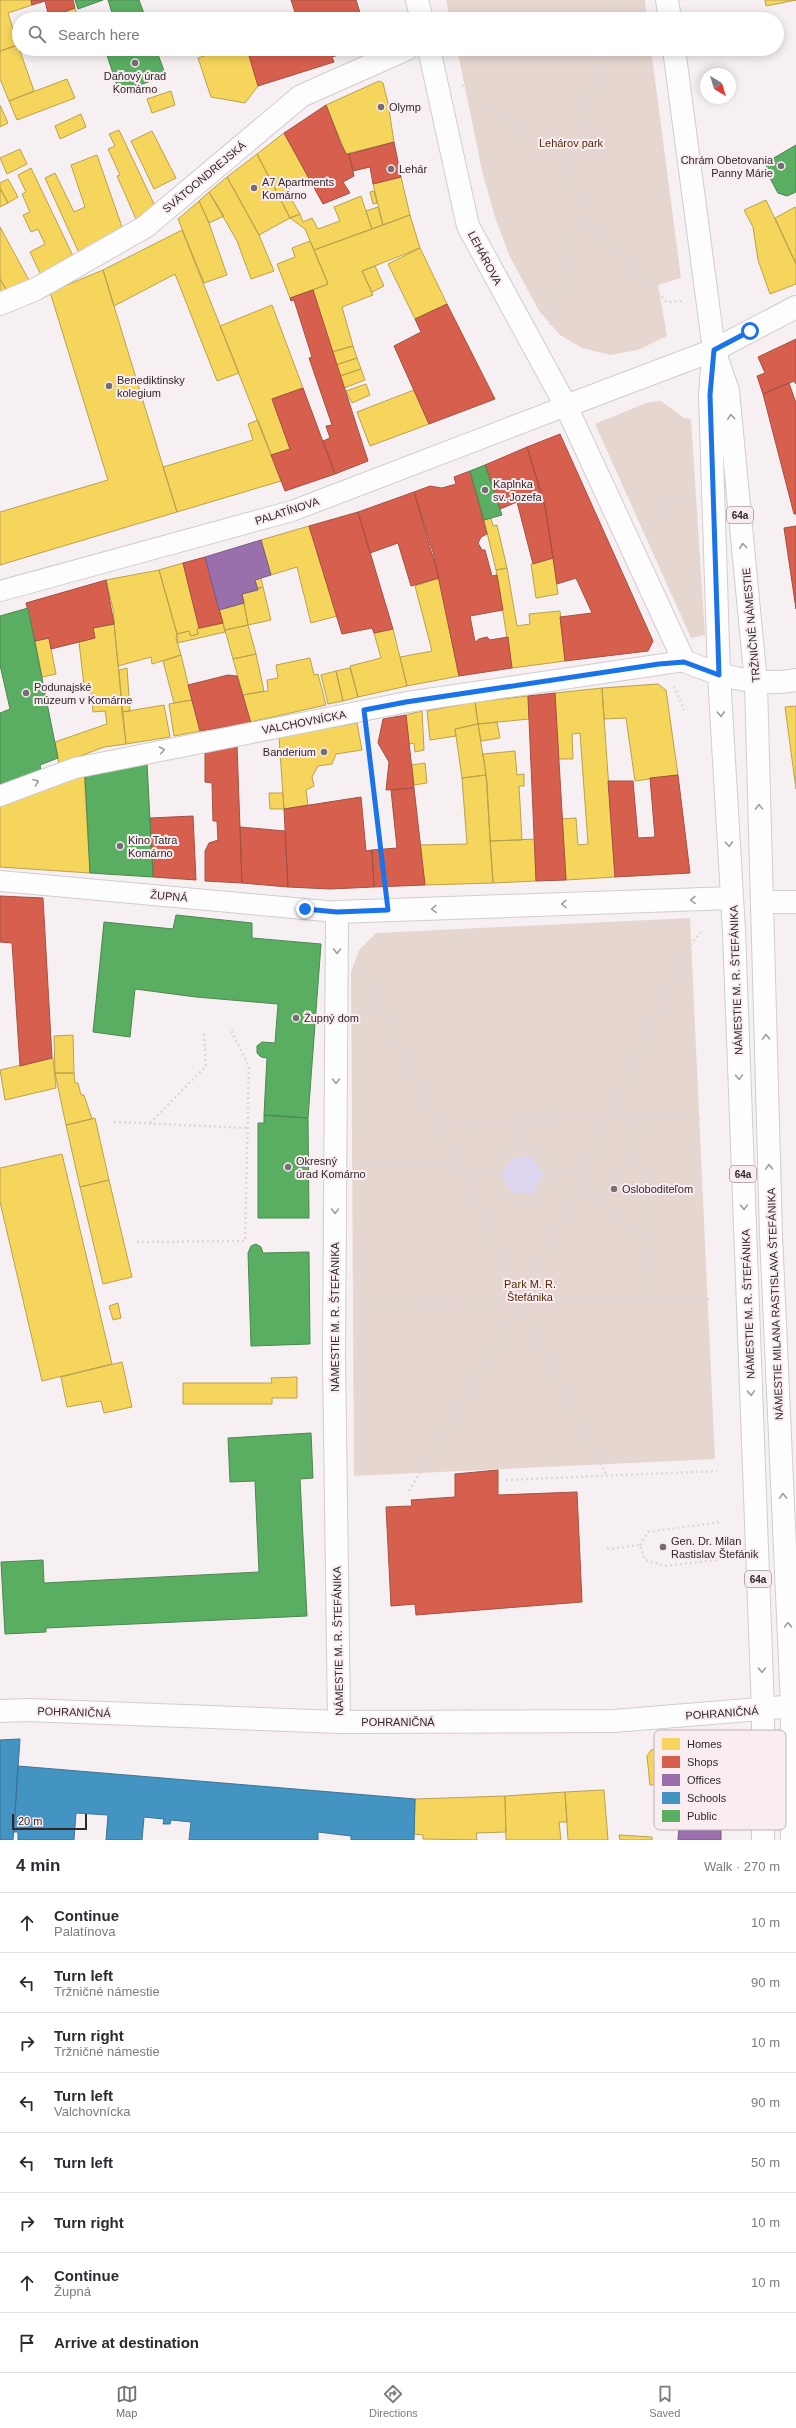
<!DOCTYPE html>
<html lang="en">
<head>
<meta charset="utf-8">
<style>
  body { margin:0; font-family:Arial,sans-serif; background:#f7f7f7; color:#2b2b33 }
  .compass { position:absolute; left:700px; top:68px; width:36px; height:36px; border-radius:50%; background:#fff; box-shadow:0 2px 10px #0003; rotate:142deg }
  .scale { position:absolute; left:12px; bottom:10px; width:75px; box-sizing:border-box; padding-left:4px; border:2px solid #2e292b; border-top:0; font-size:11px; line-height:14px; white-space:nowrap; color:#2e292b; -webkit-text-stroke:3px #faedf1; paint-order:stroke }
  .stop { position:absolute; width:12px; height:12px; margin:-9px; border:3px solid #1a73e8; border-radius:50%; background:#fff }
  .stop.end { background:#1a73e8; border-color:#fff; box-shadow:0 1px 4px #0008 }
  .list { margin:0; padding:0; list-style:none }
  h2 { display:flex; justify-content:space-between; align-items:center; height:52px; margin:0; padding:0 16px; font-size:17px }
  h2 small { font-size:13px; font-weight:400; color:#7c7c81 }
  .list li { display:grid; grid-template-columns:26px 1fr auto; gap:12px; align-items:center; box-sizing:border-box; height:60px; padding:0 16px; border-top:1px solid #e1e1e2 }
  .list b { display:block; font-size:15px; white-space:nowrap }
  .list p { margin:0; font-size:13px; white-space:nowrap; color:#7c7c81 }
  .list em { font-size:13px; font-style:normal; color:#7c7c81 }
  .icon { flex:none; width:22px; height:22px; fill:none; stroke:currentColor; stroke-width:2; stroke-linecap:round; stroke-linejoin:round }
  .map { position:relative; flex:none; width:796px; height:1840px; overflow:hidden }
  .search { position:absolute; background:#fff; box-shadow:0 2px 10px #0003; left:12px; right:12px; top:12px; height:44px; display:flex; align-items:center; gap:10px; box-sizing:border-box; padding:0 14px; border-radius:22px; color:#7c7c81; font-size:15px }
  .sheet { height:532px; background:#fff }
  nav { display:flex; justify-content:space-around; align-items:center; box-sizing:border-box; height:56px; border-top:1px solid #e1e1e2; background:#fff; font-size:11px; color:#7c7c81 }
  nav a { display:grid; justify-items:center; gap:2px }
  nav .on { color:#746f71 }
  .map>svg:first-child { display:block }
  .green { fill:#e5d7d0 }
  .water { fill:#ded6ee }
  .homes { fill:#f6d55c; stroke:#baa14d }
  .shops { fill:#d6604d; stroke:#a45043 }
  .offices { fill:#9970ab; stroke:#795b85 }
  .schools { fill:#4393c3; stroke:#3d7395 }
  .public { fill:#5aae61; stroke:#4d8651 }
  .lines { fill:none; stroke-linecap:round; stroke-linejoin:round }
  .pedestrian-casing { stroke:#d1ccce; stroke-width:22 }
  .minor-casing { stroke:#d1ccce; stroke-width:24 }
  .primary-casing { stroke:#d1ccce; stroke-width:24 }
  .path { stroke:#dbd8d9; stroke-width:2.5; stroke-dasharray:2 3; stroke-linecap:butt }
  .pedestrian { stroke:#fefdfd; stroke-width:20 }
  .minor { stroke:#fefdfd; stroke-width:22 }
  .primary { stroke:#fefdfd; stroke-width:22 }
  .oneway { stroke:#a09e9e }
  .route { stroke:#1a73e8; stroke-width:5 }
  .poi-dot { fill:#746f71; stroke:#faedf1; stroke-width:1.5 }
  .labels { text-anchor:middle; stroke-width:4; stroke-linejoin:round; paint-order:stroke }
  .shield { fill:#faedf1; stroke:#6b6466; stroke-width:1 }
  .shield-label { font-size:10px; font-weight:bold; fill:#2e292b }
  .poi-label { font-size:11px; fill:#2e292b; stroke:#faedf1; text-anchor:start }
  .park-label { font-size:11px; fill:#532805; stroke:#faedf1 }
  .street-label { font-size:11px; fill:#2e292b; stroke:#faedf1 }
  .key { fill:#faedf1; stroke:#bdb2b6; stroke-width:1 }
  .key-label { font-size:11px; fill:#2e292b }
</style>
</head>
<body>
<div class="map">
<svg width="796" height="1840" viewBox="0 0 796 1840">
  <rect width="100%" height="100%" fill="#f7f0f2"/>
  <!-- green -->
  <path class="green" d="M446,0H645L647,19H450Z
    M457,49H651L681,278L658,285L667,336L638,350L610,355L582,348L560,335L539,311L510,257L496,220L483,175Z
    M661,401L684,418L691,419L705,635L691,638L595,424L646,403Z
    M690,918L715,1459L354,1476L351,972L359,950L376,933Z"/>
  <!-- water -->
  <path class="water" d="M532,1156L544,1174L534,1193H512L501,1175L512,1157Z"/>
  <!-- homes -->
  <path class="homes" d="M0,0H31L32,5L8,13L18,45L0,51Z
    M765,0H796L766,6Z
    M75,8L79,19H50L49,17Z
    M18,45L34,91L9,101L0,79V51Z
    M60,49H89V50L61,51Z
    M225,49H247L258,86L245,103L211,97L198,58Z
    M67,79L75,98L17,120L9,101Z
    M379,81L383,83L388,103L394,142L346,154L326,105Z
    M171,91L175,105L152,113L147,99Z
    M0,105L8,123L0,127Z
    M81,114L86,127L60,139L55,126Z
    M119,130L155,206L136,219L117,176L120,175L108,149L115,146L109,134Z
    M152,131L176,178L154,189L131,141Z
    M284,133L309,178L286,190L300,214L290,218L257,154Z
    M20,149L27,164L7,174L0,158Z
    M257,154L290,218L259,235L227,177Z
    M97,155L122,227L79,253L45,178L55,173L74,212L85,207L71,165Z
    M31,168L74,258L41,275L30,252L45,244L38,229L31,232L23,215L30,212L22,194L26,192L18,175Z
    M227,177L259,235L274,271L251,279L237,241L209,192Z
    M401,177L410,215L383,225L373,184Z
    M8,179L18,197L8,203L0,188V183Z
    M0,188L8,203L0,207Z
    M374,191L377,203L373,204L370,192Z
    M209,192L224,216L209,223L199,201Z
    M361,196L372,229L314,250L305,229L290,218L300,214L303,222L312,218L318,229L340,221L334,207Z
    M766,200L796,264V284L770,294L758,260L753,227L744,210Z
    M199,201L209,223L227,275L204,283L178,219Z
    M378,207L383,225L372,229L366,211Z
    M795,207L796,209V264L775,218Z
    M410,215L420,248L362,271L373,295L342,307L353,346L332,352L313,290L328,284L314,250Z
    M0,227L30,282L9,295L0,279Z
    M182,230L239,373L217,381L175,274L114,306L103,270Z
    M310,241L328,284L290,298L277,264L295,257L292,248Z
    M420,248L447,304L415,319L388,264Z
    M375,266L384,286L372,292L362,271Z
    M103,270L177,512L0,565V512L108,480L50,292Z
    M0,279L9,295L0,298Z
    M272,305L303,388L272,399L290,449L271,455L220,326Z
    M353,346L357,358L336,365L332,352Z
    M357,358L361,369L340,376L336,365Z
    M361,369L365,380L344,388L340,376Z
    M366,384L370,395L352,403L346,391Z
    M414,390L429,424L370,446L357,412Z
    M258,420L281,481L177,512L163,467L253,440L248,424Z
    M491,518L493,526L497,525L507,568L496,570L484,520Z
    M309,526L337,616L311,623L297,567L271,575L261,540Z
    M553,558L558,594L536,598L531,564Z
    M183,563L199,628L197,629L198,634L191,636L189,631L177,634L159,570Z
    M507,568L517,626L530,624L529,614L560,611L565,661L512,668L496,570Z
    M159,570L177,634L176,638L181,655L152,664L151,657L118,666L113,609L106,580Z
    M261,578L263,587L257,588L255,580Z
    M439,578L459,676L407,686L400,657L432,651L415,586Z
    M263,587L271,620L248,625L242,594Z
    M244,603L248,625L225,630L219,610Z
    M223,623L225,632L177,643V634L189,631L191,636L198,634L197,629Z
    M114,624L126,744L104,747L59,764L55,742L107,724L105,711L93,712L90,685L84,686L79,642L95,638L93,628Z
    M248,625L256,654L233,659L225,630Z
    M393,629L407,686L358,697L350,666L381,658L374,633Z
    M49,638L56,674L42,677L35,641Z
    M256,654L264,691L243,695L233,659Z
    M181,655L192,700L174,703L163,661Z
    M310,658L314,675L318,674L326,705L250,722L243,695L268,691L267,680L278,678L276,665Z
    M127,668L130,711L122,712L119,670Z
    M350,668L358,697L343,701L336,671Z
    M336,671L343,701L328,704L321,675Z
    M658,684L666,690L678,775L635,781L626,718L604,719L602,688Z
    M602,688L615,877L566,880L562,819L576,818L578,845L588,844L580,733L572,734L573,759H558L555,693Z
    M528,696L529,719L478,724L475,702Z
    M192,700L200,731L174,736L169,704Z
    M475,702L478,724L455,729L456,736L430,740L427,711Z
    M164,705L170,737L126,744L122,712Z
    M796,706V789L785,707Z
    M422,711L424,750L415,752L414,743L409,744L406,715Z
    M497,722L500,738L481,741L478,724Z
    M357,723L362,750L336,754L332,764L318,766L312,777L314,786L306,790L308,805L284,809L279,737Z
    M478,724L486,775L462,778L455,729Z
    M515,751L517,775L524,774V786H519L522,840L490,841L487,782L483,754Z
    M425,763L427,783L414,785L412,765Z
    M84,771L90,873L0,867V806Z
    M486,775L493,883L425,885L420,845L467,844L462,778Z
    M269,793H283L284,809H270Z
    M536,839V881L493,883L490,841Z
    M73,1035L74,1073H55L54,1036Z
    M53,1058L56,1088L5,1100L0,1070Z
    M55,1073H74L75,1083H78L81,1095H84L92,1119L66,1125Z
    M95,1118L109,1180L80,1187L66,1125Z
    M62,1154L112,1364L42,1381L0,1202V1168Z
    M109,1180L132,1277L103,1284L80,1187Z
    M118,1303L121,1318L113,1320L109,1306Z
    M122,1362L132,1407L104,1413L101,1401L67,1407L61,1377Z
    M297,1377V1398H272V1404H183V1383H272L271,1378Z
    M701,1744L699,1772L694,1771L693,1778L668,1780V1784L650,1785L647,1756L651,1750Z
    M604,1790L608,1840H568L565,1792Z
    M565,1792L567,1822H559L561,1840H506L505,1796Z
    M505,1796L506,1832L476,1833L477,1840L423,1839V1835L414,1834L415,1799Z
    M619,1835L652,1837V1840H620Z"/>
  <!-- shops -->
  <path class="shops" d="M31,0H73L75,8L49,17L45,1L32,5Z
    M291,0H356L362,19H297Z
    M247,49H356L332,57L334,62L258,86Z
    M326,105L341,144L346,154H349L354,176L343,182L350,193L323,204L284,133Z
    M394,142L401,177L373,184L370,167L353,171L349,154Z
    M313,290L368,461L335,474L323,441L330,438L326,426L332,425L309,358L312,357L294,300L291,301L290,298Z
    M447,304L495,399L429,424L394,346L421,332L415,319Z
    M796,339V384L794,381L763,394L757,376L765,373L758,357Z
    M789,383L796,403V514H794L763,394Z
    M303,388L335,474L285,491L271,455L290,449L272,399Z
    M560,434L653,641L648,651L565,661L560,617L592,613L576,578L557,584L545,506L527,447Z
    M527,447L545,506L553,558L533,564L517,502L500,509L485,465Z
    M470,471L487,534L481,537L478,543L482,550H485L492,576L497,575L503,610L470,616L475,642L479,639L487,637L490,640L508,637L512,668L459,676L433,552L414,492L430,486L442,488L456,484L454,477Z
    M414,492L439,578L411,586L398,543L370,553L358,512Z
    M358,512L393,629L374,633L372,628L342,634L309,526Z
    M796,526V609L784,528Z
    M205,557L223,623L199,628L183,563Z
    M106,580L114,624L93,628L95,638L51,649L49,638L35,641L26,603Z
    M228,675L237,676L251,723L200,731L188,685Z
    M555,693L566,880L536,881L528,696Z
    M406,715L414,788L386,790L389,762L378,743L383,719Z
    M237,745L242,883L205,881V851L209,843L218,840L217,821H213L212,783L205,782V750Z
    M678,775L690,873L615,877L608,781H633L638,838L655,837L650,778Z
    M414,788L425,885L374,887L372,850L397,848L391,790Z
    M361,797L366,851L372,850L374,887L330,889L288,887L284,809Z
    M193,816L196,880L153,877L150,818Z
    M240,827L285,831L288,887L242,883Z
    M0,896L43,898L52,1058L20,1066L12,943L0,942Z
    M498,1470V1495L577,1492L582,1602L416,1615L415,1604L391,1606L386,1507L412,1506L411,1500L455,1497V1474Z"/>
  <!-- offices -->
  <path class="offices" d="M261,540L271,575L255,580L258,590L242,594L244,603L219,610L205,557Z
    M680,1809L710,1812V1818L715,1819L721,1825V1840H678Z"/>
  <!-- schools -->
  <path class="schools" d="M20,1739L13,1840H0V1740Z
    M18,1766L415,1799L414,1840H351V1836L318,1832V1840H189L191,1822L171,1820L170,1824H163L164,1819L144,1817L142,1840H106L108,1815L76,1813L74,1840H18V1832H14Z"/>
  <!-- public -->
  <path class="public" d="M75,0H103L78,9Z
    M108,0H139L146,19H114Z
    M105,49H156L166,76L119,92Z
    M796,145V192L787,196L778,193L766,171L767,162Z
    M485,465L502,515L484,520L470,471Z
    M28,608L58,758L40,765L41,771L0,787V713L10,709L0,665V616Z
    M147,763L153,877L90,873L85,776L105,773L104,769Z
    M176,915L252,923V938L321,944L308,1118L264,1115L267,1058L261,1057L257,1053V1046L262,1042L275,1043L278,1004L196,997L135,989L130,1037L93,1032L104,922L173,929Z
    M264,1115L308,1118L309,1218H258V1123H264Z
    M256,1244L261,1247L263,1253L309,1252L310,1344L251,1346L248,1253L251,1246Z
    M311,1433L313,1478L300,1479L307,1616L46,1628V1632L5,1634L1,1562L43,1560L44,1583L259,1572L255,1481L230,1482L228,1438Z"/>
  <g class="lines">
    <defs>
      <path id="pedestrian" d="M0,591L292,511L566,406
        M0,796L75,768L407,702L684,661
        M0,881L337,912"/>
      <path id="minor" d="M417,0L422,19
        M429,49L468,226L566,406L684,661C721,676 756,687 796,680
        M0,304L36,289L145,227L301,96L407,49
        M566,406L714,350L796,307
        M762,902H796
        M0,1711L27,1710L339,1722L614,1721L796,1706
        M339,1722L334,1356L337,912L732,898"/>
      <path id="primary" d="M667,0L670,19
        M674,49L714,350L728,391L756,683L771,1234L792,1706V1840
        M713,357L710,395L719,675L734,931L763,1710V1840"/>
    </defs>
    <!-- pedestrian casing -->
    <use href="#pedestrian" class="pedestrian-casing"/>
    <!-- minor casing -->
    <use href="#minor" class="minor-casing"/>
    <!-- primary casing -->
    <use href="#primary" class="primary-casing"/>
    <!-- path -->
    <path class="path" d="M612,19L617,0
      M462,85L570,167L581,216L667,302L684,301
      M570,167L604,49
      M550,325L581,216
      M648,525L681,494
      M674,686L684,710
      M366,733L386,886
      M361,968L464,1176L521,1303L606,1474
      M639,1117L645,1301
      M523,1118L524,1142
      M438,1121L703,1117
      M114,1122L249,1128
      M150,1123L206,1066L204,1034
      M640,1151L598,1197L642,1239
      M359,1166L458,1164
      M495,1173L505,1153L524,1142L546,1153L554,1173
      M464,1176L495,1173L502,1196L522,1205L545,1194L554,1173L582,1174
      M575,1189L598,1197
      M137,1242L245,1241L249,1067L230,1028
      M357,1305L711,1299
      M506,1480L717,1471
      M409,1491L521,1303L688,948L701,932
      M640,1545L648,1532L721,1522
      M607,1549L640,1545L645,1560L665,1566L722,1559"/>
    <!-- pedestrian -->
    <use href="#pedestrian" class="pedestrian"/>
    <!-- minor -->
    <use href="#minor" class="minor"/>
    <!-- primary -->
    <use href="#primary" class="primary"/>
  </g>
  <!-- one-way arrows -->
  <defs><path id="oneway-chevron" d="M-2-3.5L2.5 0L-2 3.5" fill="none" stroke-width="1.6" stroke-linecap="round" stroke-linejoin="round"/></defs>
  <g class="oneway">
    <use href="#oneway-chevron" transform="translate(731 417) rotate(-96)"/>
    <use href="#oneway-chevron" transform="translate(743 546) rotate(-96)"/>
    <use href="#oneway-chevron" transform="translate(721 714) rotate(87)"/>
    <use href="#oneway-chevron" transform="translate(162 750) rotate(-11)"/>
    <use href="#oneway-chevron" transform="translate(36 782) rotate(-21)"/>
    <use href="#oneway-chevron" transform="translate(759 807) rotate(-91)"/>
    <use href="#oneway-chevron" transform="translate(729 844) rotate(87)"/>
    <use href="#oneway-chevron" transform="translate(693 900) rotate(178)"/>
    <use href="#oneway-chevron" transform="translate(564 904) rotate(178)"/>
    <use href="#oneway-chevron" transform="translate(434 909) rotate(178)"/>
    <use href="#oneway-chevron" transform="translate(337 951) rotate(90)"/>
    <use href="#oneway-chevron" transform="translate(766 1037) rotate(-92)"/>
    <use href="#oneway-chevron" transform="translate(739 1077) rotate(88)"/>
    <use href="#oneway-chevron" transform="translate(336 1081) rotate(90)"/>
    <use href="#oneway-chevron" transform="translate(769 1167) rotate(-92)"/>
    <use href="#oneway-chevron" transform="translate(744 1207) rotate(88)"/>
    <use href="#oneway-chevron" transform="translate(335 1211) rotate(90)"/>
    <use href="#oneway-chevron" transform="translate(751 1393) rotate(88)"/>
    <use href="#oneway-chevron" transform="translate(783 1496) rotate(-92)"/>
    <use href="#oneway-chevron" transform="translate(788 1625) rotate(-92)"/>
    <use href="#oneway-chevron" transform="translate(762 1670) rotate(88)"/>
  </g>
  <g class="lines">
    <!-- route -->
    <path class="route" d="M305,909L337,912L388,910L364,710L406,702L659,664L684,662L719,675L710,395L714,350L750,331"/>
  </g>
  <!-- markers -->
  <g class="poi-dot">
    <circle cx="135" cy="63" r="4"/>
    <circle cx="381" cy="107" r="4"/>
    <circle cx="781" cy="166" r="4"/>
    <circle cx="391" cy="169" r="4"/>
    <circle cx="254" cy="188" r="4"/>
    <circle cx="109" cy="386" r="4"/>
    <circle cx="485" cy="490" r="4"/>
    <circle cx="26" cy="693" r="4"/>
    <circle cx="324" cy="752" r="4"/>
    <circle cx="120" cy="846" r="4"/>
    <circle cx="296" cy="1018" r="4"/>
    <circle cx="288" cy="1167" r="4"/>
    <circle cx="614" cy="1189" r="4"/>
    <circle cx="663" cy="1547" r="4"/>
  </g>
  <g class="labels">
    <!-- shield labels -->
    <g class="shield">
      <rect x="727" y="507" width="26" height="16" rx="3"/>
      <rect x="730" y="1166" width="26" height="16" rx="3"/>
      <rect x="745" y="1571" width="26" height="16" rx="3"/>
    </g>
    <g class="shield-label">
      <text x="740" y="519">64a</text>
      <text x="743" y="1178">64a</text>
      <text x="758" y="1583">64a</text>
    </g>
    <!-- poi labels -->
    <g class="poi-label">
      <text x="135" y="80" text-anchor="middle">Daňový úrad<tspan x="135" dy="13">Komárno</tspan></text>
      <text x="389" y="111">Olymp</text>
      <text x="773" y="164" text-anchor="end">Chrám Obetovania<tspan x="773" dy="13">Panny Márie</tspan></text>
      <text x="399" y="173">Lehár</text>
      <text x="262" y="186">A7 Apartments<tspan x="262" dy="13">Komárno</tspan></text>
      <text x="117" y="384">Benediktinsky<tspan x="117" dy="13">kolegium</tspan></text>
      <text x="493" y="488">Kaplnka<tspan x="493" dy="13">sv. Jozefa</tspan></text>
      <text x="34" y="691">Podunajské<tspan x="34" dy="13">múzeum v Komárne</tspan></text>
      <text x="316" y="756" text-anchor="end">Banderium</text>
      <text x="128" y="844">Kino Tatra<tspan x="128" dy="13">Komárno</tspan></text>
      <text x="304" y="1022">Župný dom</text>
      <text x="296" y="1165">Okresný<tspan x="296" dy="13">úrad Komárno</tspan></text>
      <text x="622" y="1193">Osloboditeľom</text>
      <text x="671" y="1545">Gen. Dr. Milan<tspan x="671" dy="13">Rastislav Štefánik</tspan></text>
    </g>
    <!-- park labels -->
    <g class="park-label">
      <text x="571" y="147">Lehárov park</text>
      <text x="530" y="1288">Park M. R.<tspan x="530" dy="13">Štefánika</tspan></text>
    </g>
    <!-- street labels -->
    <g class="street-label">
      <text transform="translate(204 177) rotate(-40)" y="4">SVÄTOONDREJSKÁ</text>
      <text transform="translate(485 258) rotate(62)" y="4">LEHÁROVA</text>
      <text transform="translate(287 511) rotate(-18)" y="4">PALATÍNOVA</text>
      <text transform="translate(751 625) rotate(-95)" y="4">TRŽNIČNÉ NÁMESTIE</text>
      <text transform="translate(304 722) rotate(-11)" y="4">VALCHOVNÍCKA</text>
      <text transform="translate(169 896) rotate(5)" y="4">ŽUPNÁ</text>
      <text transform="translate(736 980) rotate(-92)" y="4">NÁMESTIE M. R. ŠTEFÁNIKA</text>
      <text transform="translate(748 1304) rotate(-92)" y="4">NÁMESTIE M. R. ŠTEFÁNIKA</text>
      <text transform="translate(775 1304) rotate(-92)" y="4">NÁMESTIE MILANA RASTISLAVA ŠTEFÁNIKA</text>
      <text transform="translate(335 1317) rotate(-90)" y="4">NÁMESTIE M. R. ŠTEFÁNIKA</text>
      <text transform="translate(338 1641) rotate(-91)" y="4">NÁMESTIE M. R. ŠTEFÁNIKA</text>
      <text transform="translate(74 1712) rotate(2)" y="4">POHRANIČNÁ</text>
      <text transform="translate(722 1713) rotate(-4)" y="4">POHRANIČNÁ</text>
      <text x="398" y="1726">POHRANIČNÁ</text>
    </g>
  </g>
  <!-- legend -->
  <rect x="654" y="1730" width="132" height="100" rx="6" class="key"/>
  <rect x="662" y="1738" width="18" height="12" fill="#f6d55c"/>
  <rect x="662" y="1756" width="18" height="12" fill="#d6604d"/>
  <rect x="662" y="1774" width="18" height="12" fill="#9970ab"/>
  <rect x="662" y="1792" width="18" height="12" fill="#4393c3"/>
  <rect x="662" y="1810" width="18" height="12" fill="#5aae61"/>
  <g class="key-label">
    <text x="687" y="1748">Homes</text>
    <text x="687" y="1766">Shops</text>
    <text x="687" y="1784">Offices</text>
    <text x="687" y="1802">Schools</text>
    <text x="687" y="1820">Public</text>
  </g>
</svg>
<svg class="compass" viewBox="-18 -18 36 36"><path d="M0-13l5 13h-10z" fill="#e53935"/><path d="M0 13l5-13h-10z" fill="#7c7c81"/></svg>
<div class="scale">20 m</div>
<div class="stop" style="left:750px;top:331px"></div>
<div class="stop end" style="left:305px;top:909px"></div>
<div class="search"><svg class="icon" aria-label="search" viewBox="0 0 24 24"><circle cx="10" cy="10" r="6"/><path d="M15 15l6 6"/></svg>Search here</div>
</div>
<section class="sheet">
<h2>4 min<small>Walk · 270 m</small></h2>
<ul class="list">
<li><svg class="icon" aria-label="ahead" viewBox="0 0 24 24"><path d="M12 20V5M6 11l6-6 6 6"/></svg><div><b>Continue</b><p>Palatínova</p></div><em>10 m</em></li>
<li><svg class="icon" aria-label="left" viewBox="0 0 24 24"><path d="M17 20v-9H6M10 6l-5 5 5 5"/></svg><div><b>Turn left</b><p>Tržničné námestie</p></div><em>90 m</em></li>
<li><svg class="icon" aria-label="right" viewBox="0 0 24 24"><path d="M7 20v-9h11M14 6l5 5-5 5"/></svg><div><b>Turn right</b><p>Tržničné námestie</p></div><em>10 m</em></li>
<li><svg class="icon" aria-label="left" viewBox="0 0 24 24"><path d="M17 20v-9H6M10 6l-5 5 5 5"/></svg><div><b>Turn left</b><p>Valchovnícka</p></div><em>90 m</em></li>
<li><svg class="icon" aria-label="left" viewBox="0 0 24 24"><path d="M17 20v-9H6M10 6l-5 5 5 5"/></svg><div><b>Turn left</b></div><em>50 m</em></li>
<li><svg class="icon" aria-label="right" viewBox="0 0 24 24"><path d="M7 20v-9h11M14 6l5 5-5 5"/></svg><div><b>Turn right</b></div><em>10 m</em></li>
<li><svg class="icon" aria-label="ahead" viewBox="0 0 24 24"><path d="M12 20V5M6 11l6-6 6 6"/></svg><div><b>Continue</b><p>Župná</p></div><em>10 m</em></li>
<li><svg class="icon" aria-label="arrive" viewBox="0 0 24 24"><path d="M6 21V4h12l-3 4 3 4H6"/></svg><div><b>Arrive at destination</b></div></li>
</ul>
</section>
<nav>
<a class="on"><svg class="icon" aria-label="map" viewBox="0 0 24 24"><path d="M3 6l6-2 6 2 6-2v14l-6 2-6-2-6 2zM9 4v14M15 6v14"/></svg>Map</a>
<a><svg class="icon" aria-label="directions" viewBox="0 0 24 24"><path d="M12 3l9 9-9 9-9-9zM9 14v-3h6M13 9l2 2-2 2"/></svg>Directions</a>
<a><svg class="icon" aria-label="saved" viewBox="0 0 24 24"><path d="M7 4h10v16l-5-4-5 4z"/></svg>Saved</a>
</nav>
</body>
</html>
